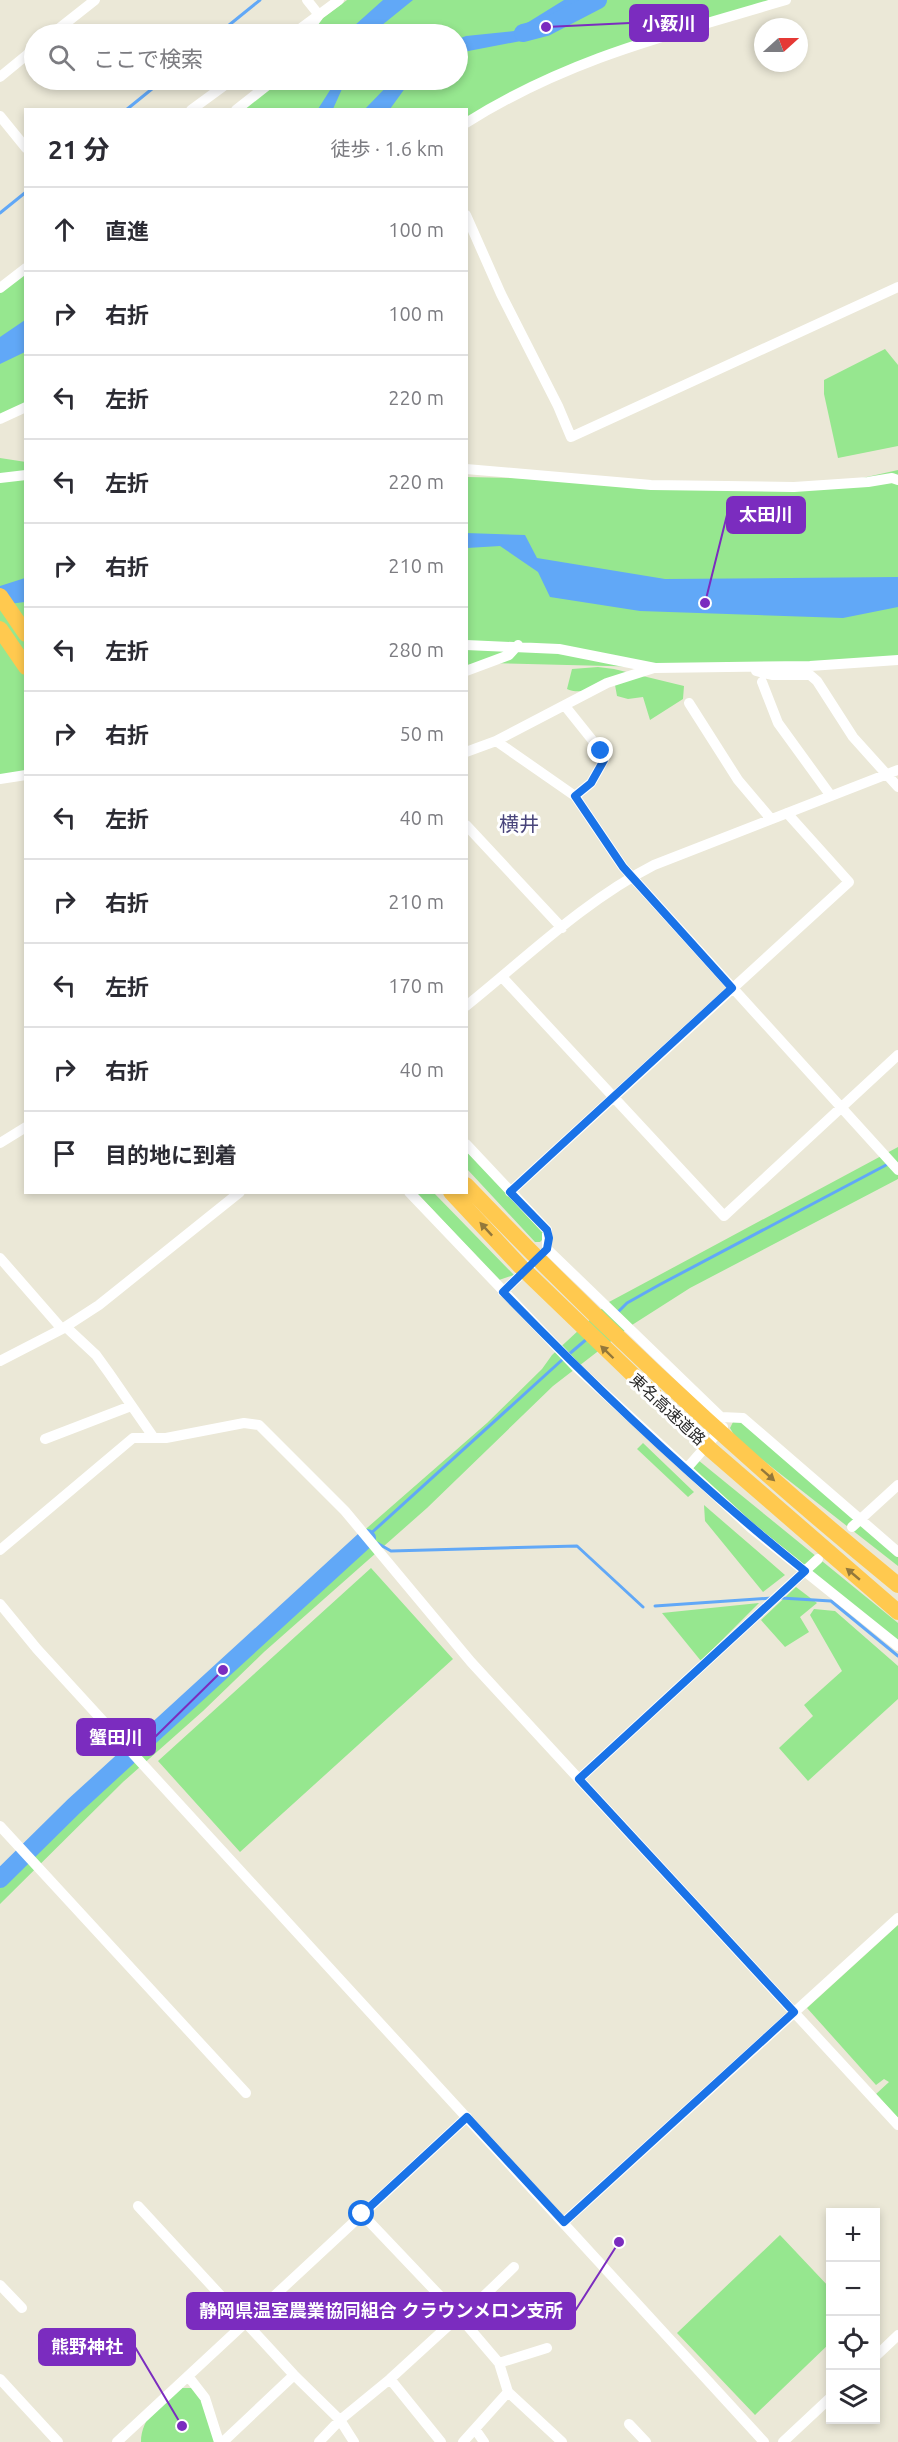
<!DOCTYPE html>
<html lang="ja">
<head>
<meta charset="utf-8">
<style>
  body { margin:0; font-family:Ubuntu,"Noto Sans JP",sans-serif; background:#f7f7f7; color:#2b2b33 }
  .controls { position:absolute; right:18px; bottom:18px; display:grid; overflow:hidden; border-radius:0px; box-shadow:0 3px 9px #0003 }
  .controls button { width:54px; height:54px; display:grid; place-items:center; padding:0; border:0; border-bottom:2px solid #e1e1e2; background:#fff; color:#2b2b33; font:30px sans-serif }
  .compass { position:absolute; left:754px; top:18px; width:54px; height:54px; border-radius:50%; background:#fff; box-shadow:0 3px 9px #0003; rotate:69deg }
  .stop { position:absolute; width:18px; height:18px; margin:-14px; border:4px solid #1a73e8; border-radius:50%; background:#fff }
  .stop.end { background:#1a73e8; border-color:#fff; box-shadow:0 2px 6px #0008 }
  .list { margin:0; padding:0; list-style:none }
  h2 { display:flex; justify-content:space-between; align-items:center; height:78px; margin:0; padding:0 24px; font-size:26px }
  h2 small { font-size:20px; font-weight:400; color:#7c7c81 }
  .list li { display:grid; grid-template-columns:39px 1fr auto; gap:18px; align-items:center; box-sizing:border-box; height:84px; padding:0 24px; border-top:2px solid #e1e1e2 }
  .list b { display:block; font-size:22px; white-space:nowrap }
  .list em { font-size:20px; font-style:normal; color:#7c7c81 }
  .icon { flex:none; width:33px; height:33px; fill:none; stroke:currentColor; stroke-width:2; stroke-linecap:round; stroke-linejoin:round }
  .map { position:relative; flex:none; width:898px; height:2442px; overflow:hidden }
  .search { position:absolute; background:#fff; box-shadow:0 3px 9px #0003; left:24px; top:24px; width:444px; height:66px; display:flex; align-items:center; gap:15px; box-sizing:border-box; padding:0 21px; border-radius:33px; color:#7c7c81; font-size:22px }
  .panel { position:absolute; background:#fff; box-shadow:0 3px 9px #0003; left:24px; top:108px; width:444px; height:1086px; border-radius:0px }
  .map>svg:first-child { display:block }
  .green { fill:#96e78f }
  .water { fill:#61a8f7 }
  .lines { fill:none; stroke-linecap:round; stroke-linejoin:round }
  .stream { stroke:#61a8f7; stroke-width:3 }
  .river { stroke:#61a8f7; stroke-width:18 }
  .minor { stroke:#fff; stroke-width:10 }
  .highway { stroke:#ffc94f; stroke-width:16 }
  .oneway { fill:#93783b }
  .route { stroke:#1a73e8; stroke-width:8 }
  .labels { text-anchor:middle; stroke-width:6; stroke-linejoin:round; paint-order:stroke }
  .street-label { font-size:16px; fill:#272727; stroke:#fff }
  .quarter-label { font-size:20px; fill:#49457b; stroke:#fff }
  .leader { fill:none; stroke:#7b2cbf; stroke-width:2 }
  .callout-dot { fill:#7b2cbf; stroke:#fff; stroke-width:2 }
  .callout { fill:#7b2cbf; stroke:#7b2cbf; stroke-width:2 }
  .callout-label { font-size:18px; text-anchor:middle; font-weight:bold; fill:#fff }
</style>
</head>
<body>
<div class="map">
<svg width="898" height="2442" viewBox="0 0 898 2442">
  <rect width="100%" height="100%" fill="#ebe8d7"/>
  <!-- green -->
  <path class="green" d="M347,0H781L626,47L467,122L466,110H237L273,80H458V34H310L323,18Z
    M25,268V407L0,419V288Z
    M885,349L898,365V446L838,458L824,394V380Z
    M0,458L26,462L25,774L0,779Z
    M898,470V659L687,668L488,663L467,665V477L831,485Z
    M598,667L614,669L684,686L683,699L650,720L643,697L628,699L617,696L615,685C603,688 577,695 567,689L572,669Z
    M898,1147V1179L690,1288L632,1325L553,1386L427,1508L264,1652L203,1711L123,1782L0,1904V1868L352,1541L487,1423L542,1369L552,1355L609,1302Z
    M467,1152L544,1230V1238L540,1242H535L467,1169Z
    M417,1193H434L514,1275L499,1280Z
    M743,1418L898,1550V1566L737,1440L730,1428L733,1422Z
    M643,1443L694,1492L688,1497L637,1449Z
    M698,1460L898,1623V1643L687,1468Z
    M704,1505L785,1575L763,1592L705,1521Z
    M371,1568L453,1659L240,1852L158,1761Z
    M796,1587L817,1603L800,1617L809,1632L785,1647L761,1620Z
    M759,1603L701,1661L662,1613Z
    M814,1609L835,1611L898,1666V1699L808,1781L779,1748L813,1716L804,1705L842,1671L810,1615Z
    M898,1925V2118L876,2094L889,2082L884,2079L876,2085L807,2008Z
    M780,2235L830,2288V2343L755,2415L677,2333Z
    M182,2388H197L217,2442H141C141,2418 162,2399 182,2388Z"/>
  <!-- water -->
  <path class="water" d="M383,0H413L371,34H345Z
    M564,0H595L521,41L458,53V39L466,36L514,31Z
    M331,80H346L333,109H318L332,87Z
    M393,80H411L390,109H365Z
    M25,320V352L0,364V337Z
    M466,533L525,535L537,558L665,579L898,577V607L843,618L640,611L550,597L538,572L500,546L467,548Z
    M25,578V602L0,605V586Z"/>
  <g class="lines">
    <!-- stream -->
    <path class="stream" d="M218,34L260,0
      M126,110L163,80
      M0,213L26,192
      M616,1314L627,1303L659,1285L888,1164
      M568,1355L588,1338
      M368,1536L563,1359
      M377,1543L391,1551L577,1546L643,1607
      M781,1598L831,1601L898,1656
      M655,1606L772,1598"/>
    <!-- river -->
    <path class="river" d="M523,33L546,27L598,0
      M0,1879L74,1806L367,1538"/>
    <!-- minor -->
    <path class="minor" d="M52,34L95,0
      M293,34L339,0
      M305,34L319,15L307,0
      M0,77L34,49
      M191,110L232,80
      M236,110L274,80
      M0,116L26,148
      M466,123C569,58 672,34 786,0
      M466,215L501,294L558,406L571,437L898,287
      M0,288L26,268
      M0,419L26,407
      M466,469L651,485L794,487L868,482L892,478L898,480
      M0,478L26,475
      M466,645L559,649L655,668L810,666L898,660
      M466,671L509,655L518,645
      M756,671L772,675H810L817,681L853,737L898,787
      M762,682L778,723L831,796
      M689,703L738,780L771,819
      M565,706L601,751L604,760L591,783L575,796
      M496,741L575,796L623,867L898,1170
      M466,752L496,741L607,683L654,668
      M0,779L26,775
      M466,825L562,928
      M502,977L724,1216L898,1055
      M466,1006C527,957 584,901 654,865L898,770
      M0,1143L26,1127
      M466,1144L547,1230V1249L721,1417L743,1418L898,1552
      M409,1192L575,1366L751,1528L898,1646
      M510,1192L849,882L787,813
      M0,1258L62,1329
      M503,1292L542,1254
      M66,1327L96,1355L109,1373L154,1438
      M0,1361L62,1329L99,1305L240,1192
      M45,1439L131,1406
      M687,1468L723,1427
      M852,1527L898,1485
      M0,1550L133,1438H166L244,1423L259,1425L345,1511L471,1662L898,2125
      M0,1604L37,1649L764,2442
      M579,1779L818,1559
      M0,1826L246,2093
      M138,2206L294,2375L340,2420L354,2442
      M362,2214L459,2316L499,2363L508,2392L562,2442
      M564,2222L898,1918
      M0,2285L22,2308
      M461,2318L514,2267
      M876,2356L898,2335
      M499,2363L547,2348
      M188,2376L205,2398L219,2442
      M0,2379L58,2442
      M390,2379L441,2442
      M629,2424L646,2442
      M475,2429L484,2442
      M117,2442L467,2117
      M223,2442L294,2375
      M319,2442L340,2420L390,2379L459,2316
      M463,2442L508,2392
      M783,2442L830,2398"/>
    <!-- highway -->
    <path class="highway" d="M0,596L26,634
      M0,629L26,667
      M466,1185C602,1327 746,1461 898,1585
      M451,1192L520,1266L711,1450L898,1612"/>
  </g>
  <!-- one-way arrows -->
  <defs><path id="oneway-solid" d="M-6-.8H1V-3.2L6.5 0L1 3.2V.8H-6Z" transform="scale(1.5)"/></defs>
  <g class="oneway">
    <use href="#oneway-solid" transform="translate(486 1229) rotate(-133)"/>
    <use href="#oneway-solid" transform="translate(607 1352) rotate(-136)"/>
    <use href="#oneway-solid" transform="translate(768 1475) rotate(41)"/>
    <use href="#oneway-solid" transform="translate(853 1574) rotate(-140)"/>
  </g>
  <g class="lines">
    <!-- route -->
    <path class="route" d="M362,2214L467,2117L564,2222L794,2012L579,1779L805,1571C698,1485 598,1390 503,1292L547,1249L549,1238L547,1230L510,1192L732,988L623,867L575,796L591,783L604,760L601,751"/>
  </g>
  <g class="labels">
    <!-- street labels -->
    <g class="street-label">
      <text transform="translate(668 1409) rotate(43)" y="6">東名高速道路</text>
    </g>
    <!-- quarter labels -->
    <g class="quarter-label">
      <text x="519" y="831">横井</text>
    </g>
  </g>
  <!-- callouts -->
  <path class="leader" d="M546 27L630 23M705 603L727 515M223 1670L155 1737M619 2242L575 2311M182 2426L135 2347"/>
  <g class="callout-dot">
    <circle cx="546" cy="27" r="6"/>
    <circle cx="705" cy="603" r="6"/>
    <circle cx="223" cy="1670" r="6"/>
    <circle cx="619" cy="2242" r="6"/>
    <circle cx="182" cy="2426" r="6"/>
  </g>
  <g class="callout">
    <rect x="630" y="5" width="78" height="36" rx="6"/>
    <rect x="727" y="497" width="78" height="36" rx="6"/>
    <rect x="77" y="1719" width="78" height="36" rx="6"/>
    <rect x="187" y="2293" width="388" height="36" rx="6"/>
    <rect x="39" y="2329" width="96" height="36" rx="6"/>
  </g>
  <g class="callout-label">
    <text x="669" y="30">小薮川</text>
    <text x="766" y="521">太田川</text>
    <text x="116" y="1744">蟹田川</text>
    <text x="381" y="2317">静岡県温室農業協同組合 クラウンメロン支所</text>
    <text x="87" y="2353">熊野神社</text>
  </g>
</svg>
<div class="controls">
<button>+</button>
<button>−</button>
<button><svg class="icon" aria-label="locate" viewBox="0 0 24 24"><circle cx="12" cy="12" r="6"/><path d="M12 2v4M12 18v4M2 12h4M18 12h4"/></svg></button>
<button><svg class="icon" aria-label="layers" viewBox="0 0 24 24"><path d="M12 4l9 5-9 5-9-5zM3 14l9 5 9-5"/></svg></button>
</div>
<svg class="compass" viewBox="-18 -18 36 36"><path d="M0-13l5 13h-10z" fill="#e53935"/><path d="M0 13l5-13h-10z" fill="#7c7c81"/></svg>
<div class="stop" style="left:362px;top:2214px"></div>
<div class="stop end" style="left:601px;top:751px"></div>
<div class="search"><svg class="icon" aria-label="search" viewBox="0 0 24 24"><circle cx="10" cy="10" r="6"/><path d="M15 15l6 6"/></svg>ここで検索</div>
<section class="panel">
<h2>21 分<small>徒歩 · 1.6 km</small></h2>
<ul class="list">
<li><svg class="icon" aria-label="ahead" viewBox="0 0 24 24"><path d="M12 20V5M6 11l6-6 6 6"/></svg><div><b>直進</b></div><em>100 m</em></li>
<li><svg class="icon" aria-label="right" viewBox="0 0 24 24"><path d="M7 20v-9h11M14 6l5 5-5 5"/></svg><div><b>右折</b></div><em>100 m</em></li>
<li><svg class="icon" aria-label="left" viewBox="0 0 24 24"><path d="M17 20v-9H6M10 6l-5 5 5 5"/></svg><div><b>左折</b></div><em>220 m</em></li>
<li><svg class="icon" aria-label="left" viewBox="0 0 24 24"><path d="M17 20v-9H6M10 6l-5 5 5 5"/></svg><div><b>左折</b></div><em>220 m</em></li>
<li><svg class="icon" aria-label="right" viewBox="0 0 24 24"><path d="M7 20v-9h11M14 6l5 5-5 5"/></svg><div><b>右折</b></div><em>210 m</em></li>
<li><svg class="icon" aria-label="left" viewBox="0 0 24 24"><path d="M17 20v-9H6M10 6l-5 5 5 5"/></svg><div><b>左折</b></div><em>280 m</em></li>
<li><svg class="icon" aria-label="right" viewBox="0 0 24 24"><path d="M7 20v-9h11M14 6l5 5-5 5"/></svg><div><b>右折</b></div><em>50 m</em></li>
<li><svg class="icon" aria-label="left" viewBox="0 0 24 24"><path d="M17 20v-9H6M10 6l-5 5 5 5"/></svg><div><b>左折</b></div><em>40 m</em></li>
<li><svg class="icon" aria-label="right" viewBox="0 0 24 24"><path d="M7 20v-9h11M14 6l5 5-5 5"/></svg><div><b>右折</b></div><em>210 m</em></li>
<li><svg class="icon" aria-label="left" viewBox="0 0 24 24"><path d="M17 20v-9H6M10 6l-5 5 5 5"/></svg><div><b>左折</b></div><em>170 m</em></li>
<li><svg class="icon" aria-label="right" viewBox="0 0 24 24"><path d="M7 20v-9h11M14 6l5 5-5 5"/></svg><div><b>右折</b></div><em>40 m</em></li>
<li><svg class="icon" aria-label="arrive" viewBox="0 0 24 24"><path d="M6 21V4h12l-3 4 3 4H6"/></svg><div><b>目的地に到着</b></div></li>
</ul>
</section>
</div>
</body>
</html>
